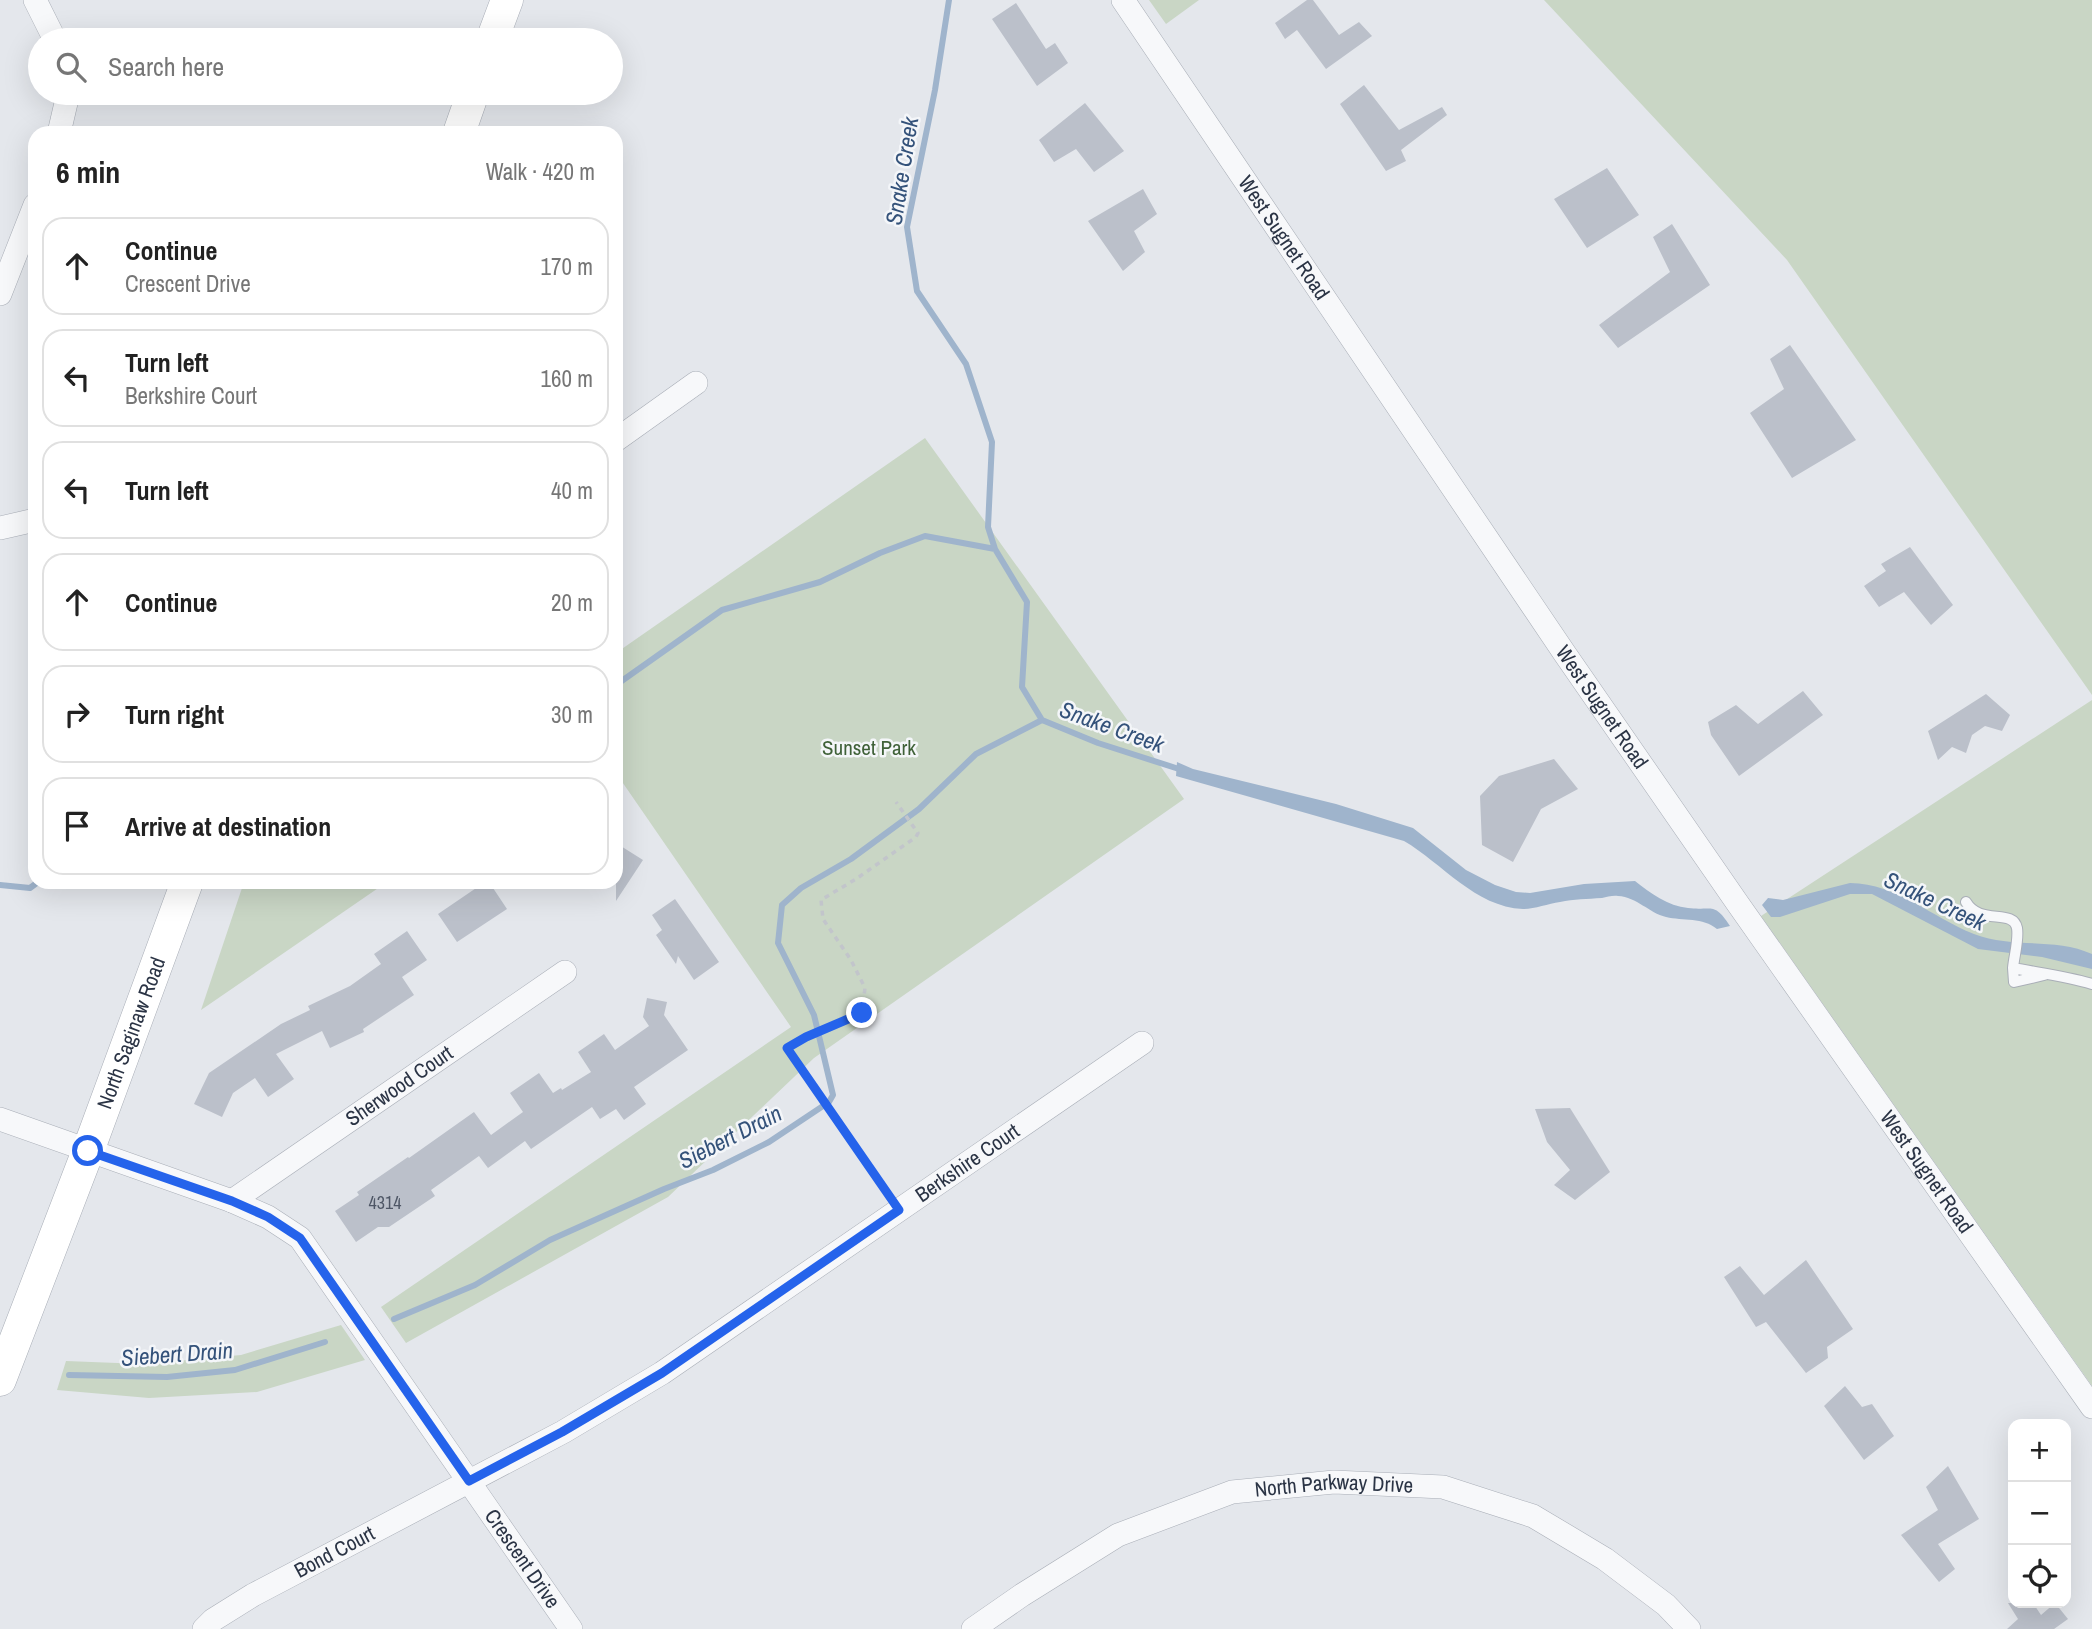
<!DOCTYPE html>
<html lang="en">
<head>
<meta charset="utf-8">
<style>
  body { margin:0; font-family:"Archivo Narrow",sans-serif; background:#f6f6f6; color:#222 }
  .controls { position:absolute; right:21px; bottom:21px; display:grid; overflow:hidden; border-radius:14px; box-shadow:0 7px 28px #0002 }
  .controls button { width:63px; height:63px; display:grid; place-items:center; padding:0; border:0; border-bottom:2px solid #e0e0e0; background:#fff; color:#222; font:35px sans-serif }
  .stop { position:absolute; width:21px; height:21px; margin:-16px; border:5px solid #2563eb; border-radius:50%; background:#fff }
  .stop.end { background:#2563eb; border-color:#fff; box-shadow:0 2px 7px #0008 }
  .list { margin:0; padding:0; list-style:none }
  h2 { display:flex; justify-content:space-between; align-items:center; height:91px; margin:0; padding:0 28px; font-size:30px }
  h2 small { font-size:23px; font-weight:400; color:#767676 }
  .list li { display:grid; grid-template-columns:46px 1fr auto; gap:21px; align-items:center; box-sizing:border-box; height:98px; margin:0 14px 14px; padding:0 14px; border:2px solid #e0e0e0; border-radius:21px }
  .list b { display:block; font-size:26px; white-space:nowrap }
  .list p { margin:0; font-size:23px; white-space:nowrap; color:#767676 }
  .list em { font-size:23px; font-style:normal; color:#767676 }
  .icon { flex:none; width:38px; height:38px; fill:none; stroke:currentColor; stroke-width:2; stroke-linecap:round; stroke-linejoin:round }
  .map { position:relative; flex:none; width:2092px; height:1629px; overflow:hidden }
  .search { position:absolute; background:#fff; box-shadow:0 7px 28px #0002; left:28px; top:28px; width:595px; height:77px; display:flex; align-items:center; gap:18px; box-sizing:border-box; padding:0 24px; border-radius:38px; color:#767676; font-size:26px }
  .panel { position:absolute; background:#fff; box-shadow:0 7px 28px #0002; left:28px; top:126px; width:595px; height:763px; border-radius:21px }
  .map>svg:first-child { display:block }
  .green { fill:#c9d6c5 }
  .water { fill:#9fb4cc }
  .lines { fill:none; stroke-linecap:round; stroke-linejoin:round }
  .stream { stroke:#9fb4cc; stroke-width:6 }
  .building { fill:#bbc0ca }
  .service-casing { stroke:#a9aeb7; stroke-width:12 }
  .minor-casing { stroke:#a9aeb7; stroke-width:24 }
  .secondary-casing { stroke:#a9aeb7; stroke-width:33 }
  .path { stroke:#c2c5cb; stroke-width:3.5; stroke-dasharray:5 5; stroke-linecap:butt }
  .service { stroke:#f7f8fa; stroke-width:10 }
  .minor { stroke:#f7f8fa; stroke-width:23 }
  .secondary { stroke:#fff; stroke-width:32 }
  .route { stroke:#2563eb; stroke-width:9 }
  .labels { text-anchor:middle; stroke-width:5; stroke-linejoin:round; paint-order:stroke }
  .number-label { font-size:18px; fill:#4f5766 }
  .street-label { font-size:21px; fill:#2b3445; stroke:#f4f6f9 }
  .park-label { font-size:21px; fill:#3f6138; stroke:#f4f6f9 }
  .water-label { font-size:23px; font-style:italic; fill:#34527a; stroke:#f4f6f9 }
</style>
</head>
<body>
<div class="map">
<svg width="2092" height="1629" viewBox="0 0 2092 1629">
  <rect width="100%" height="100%" fill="#e4e7ec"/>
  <!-- green -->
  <path class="green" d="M1149,0H1199L1166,24Z
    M1544,0H2092V695L1787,260Z
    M925,438L1184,799L814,1058L668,1197L406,1343L381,1307L791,1027L616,773V653Z
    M2092,700V1386L1761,916Z
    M244,882H387L201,1010Z
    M341,1325L365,1360L257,1392L149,1398L57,1390L66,1361L143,1364L241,1355Z"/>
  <!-- water -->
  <path class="water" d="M1177,762L1193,769L1336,804L1413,828L1466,870L1495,885L1516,892L1530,893L1584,884L1635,881C1650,893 1668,906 1688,908C1712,911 1714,901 1730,926L1717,929C1703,917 1683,921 1666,917C1649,913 1637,897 1618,896C1613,895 1607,897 1602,898C1587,899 1574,899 1560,902C1548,904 1534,909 1523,909C1475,907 1442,863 1404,841L1176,776Z
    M1850,883C1898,884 1931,917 1974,934C2012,949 2055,937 2092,954V969L2042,957L1978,949L1872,894H1850L1780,917H1771L1762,905L1768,898L1783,900Z"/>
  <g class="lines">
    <!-- stream -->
    <path class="stream" d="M949,0L935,90L907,227L917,291L966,364L992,442L988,527L995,549L1027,602L1022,687L1042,720L1098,743L1182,770
      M616,685L722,610L820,582L880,553L925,536L995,549
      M0,885L30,888L38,882
      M394,1319L475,1285L550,1240L664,1189L713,1170L769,1142L829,1102L833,1095L814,1015L778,943L782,905L801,888L851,859L919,809L976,754L1042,720
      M69,1375L167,1377L235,1370L325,1342"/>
  </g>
  <!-- building -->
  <path class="building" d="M1307,0H1313L1339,35L1359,22L1372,36L1326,69L1297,30L1285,39L1275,23Z
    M1016,3L1046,49L1055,43L1068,63L1037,86L992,19Z
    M1364,85L1399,130L1442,107L1447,115L1401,150L1406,161L1386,171L1340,104Z
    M1085,103L1124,151L1094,172L1076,149L1054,162L1039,140Z
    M1607,168L1639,215L1587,248L1554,199Z
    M1143,189L1157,214L1134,231L1145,252L1123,271L1088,221Z
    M1672,224L1710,285L1618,348L1599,325L1670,272L1653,237Z
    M1790,345L1856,440L1792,478L1750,413L1784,389L1770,359Z
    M1910,547L1953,605L1931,625L1904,592L1879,607L1864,586L1886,571L1881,564Z
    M1803,691L1823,715L1739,776L1711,735L1708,722L1736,705L1758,724Z
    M1986,694L2010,715L2002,731L1985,726L1972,735L1966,753L1952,747L1938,760L1928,731Z
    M1554,759L1578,789L1541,809L1513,862L1482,845L1480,796L1499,776Z
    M616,843L643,860L616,901Z
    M485,882H489L507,909L457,942L438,914Z
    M675,899L719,962L694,980L678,956L676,964L656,935L662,930L652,915Z
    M407,931L427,960L402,977L414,995L363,1029L364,1032L330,1048L322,1031L276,1054L294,1079L268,1097L255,1078L233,1093L222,1117L194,1104L209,1073L281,1024L310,1010L308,1006L350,986L381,964L374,954Z
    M647,998L667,1002L664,1015L688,1050L634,1087L646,1104L624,1120L616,1109L600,1119L592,1107L531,1149L525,1141L488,1168L479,1156L431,1190L435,1196L389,1227H378L356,1242L335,1211L359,1195L357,1192L408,1157L409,1158L474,1112L491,1135L523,1112L510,1093L539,1073L553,1093L561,1088L562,1090L591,1072L578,1052L604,1034L615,1050L649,1026L643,1017Z
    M1570,1108L1610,1172L1575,1200L1554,1185L1570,1170L1547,1142L1535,1109Z
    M1806,1260L1853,1329L1827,1347L1828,1358L1806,1373L1766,1322L1756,1327L1724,1277L1740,1266L1764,1295Z
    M1845,1386L1862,1407L1872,1404L1894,1436L1864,1460L1824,1406Z
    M1948,1466L1979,1519L1938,1544L1955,1569L1939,1582L1901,1535L1938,1510L1926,1487Z
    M2008,1603H2033L2041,1615L2055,1603L2068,1619L2054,1629H2007L2018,1619Z"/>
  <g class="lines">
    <defs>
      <path id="service" d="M1966,902C1980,926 2013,908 2017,928C2019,940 2014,956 2013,968
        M2044,975L2014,982L2013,968C2039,973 2066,976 2092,984"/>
      <g id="minor">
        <path d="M35,0L55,40"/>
        <path id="s1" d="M1123,0L1565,654L1738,904L2092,1407"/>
        <path d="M59,133L66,103V93"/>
        <path d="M0,294L35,205"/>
        <path d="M616,440L696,383"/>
        <path d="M0,528L35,520"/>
        <path id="s2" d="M0,1119L232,1201L268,1217L300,1238L571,1629"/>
        <path id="s3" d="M232,1201L565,972"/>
        <path id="s4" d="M204,1629L213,1620L253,1595L563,1432L662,1373L1142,1043"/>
        <path id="s5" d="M973,1629L1022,1595L1118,1535L1232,1492L1334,1482L1443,1487L1533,1516L1605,1559L1666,1605L1689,1629"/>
      </g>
      <g id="secondary">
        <path d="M492,40L507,0"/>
        <path d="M459,133L473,93"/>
        <path id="s6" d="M0,1380L88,1151L187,882"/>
      </g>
    </defs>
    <!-- service casing -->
    <use href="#service" class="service-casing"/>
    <!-- minor casing -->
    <use href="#minor" class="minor-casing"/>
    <!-- secondary casing -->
    <use href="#secondary" class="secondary-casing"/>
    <!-- path -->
    <path class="path" d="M888,1194L787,1048L806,1037L862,1013L865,988L851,960L823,919L821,900L856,879L916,837L918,833L896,802"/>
    <!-- service -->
    <use href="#service" class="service"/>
    <!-- minor -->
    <use href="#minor" class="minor"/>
    <!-- secondary -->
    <use href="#secondary" class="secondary"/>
  </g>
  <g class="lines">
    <!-- route -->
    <path class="route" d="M88,1151L232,1201L268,1217L300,1238L469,1481L562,1432L662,1373L899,1210L787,1048L806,1037L862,1013"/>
  </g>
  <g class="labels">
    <!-- number labels -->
    <g class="number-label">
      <text x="385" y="1209">4314</text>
    </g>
    <!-- street labels -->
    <g class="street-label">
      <text dy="7" stroke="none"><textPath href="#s1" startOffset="287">West Sugnet Road</textPath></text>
      <text dy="7" stroke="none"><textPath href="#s1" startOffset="854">West Sugnet Road</textPath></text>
      <text dy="7" stroke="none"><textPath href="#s6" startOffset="371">North Saginaw Road</textPath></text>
      <text dy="7" stroke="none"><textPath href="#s3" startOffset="203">Sherwood Court</textPath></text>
      <text dy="7" stroke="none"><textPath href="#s4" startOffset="896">Berkshire Court</textPath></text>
      <text dy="7" stroke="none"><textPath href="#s1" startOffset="1421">West Sugnet Road</textPath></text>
      <text dy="7" stroke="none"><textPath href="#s5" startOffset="397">North Parkway Drive</textPath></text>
      <text dy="7" stroke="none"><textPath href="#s4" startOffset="152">Bond Court</textPath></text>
      <text dy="7" stroke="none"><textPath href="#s2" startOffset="714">Crescent Drive</textPath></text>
    </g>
    <!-- park labels -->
    <g class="park-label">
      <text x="869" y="755">Sunset Park</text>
    </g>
    <!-- water labels -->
    <g class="water-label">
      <text transform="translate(902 171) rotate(-81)" y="8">Snake Creek</text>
      <text transform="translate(1112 727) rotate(20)" y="8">Snake Creek</text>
      <text transform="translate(1935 901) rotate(25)" y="8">Snake Creek</text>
      <text transform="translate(730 1137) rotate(-27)" y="8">Siebert Drain</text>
      <text transform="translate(177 1354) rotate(-4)" y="8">Siebert Drain</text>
    </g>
  </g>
</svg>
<div class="controls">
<button>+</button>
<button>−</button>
<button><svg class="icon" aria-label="locate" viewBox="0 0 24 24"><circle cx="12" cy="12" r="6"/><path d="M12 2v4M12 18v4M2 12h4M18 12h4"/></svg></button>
</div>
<div class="stop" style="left:88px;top:1151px"></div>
<div class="stop end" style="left:862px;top:1013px"></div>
<div class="search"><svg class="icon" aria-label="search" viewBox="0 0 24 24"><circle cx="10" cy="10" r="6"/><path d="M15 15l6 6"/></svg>Search here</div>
<section class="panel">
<h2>6 min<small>Walk · 420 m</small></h2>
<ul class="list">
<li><svg class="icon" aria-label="ahead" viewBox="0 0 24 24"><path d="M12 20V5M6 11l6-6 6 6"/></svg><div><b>Continue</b><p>Crescent Drive</p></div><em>170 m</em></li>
<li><svg class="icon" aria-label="left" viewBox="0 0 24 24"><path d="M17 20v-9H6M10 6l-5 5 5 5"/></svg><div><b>Turn left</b><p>Berkshire Court</p></div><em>160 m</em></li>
<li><svg class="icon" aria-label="left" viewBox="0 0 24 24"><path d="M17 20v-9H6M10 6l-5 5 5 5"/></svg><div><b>Turn left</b></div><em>40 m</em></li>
<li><svg class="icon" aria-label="ahead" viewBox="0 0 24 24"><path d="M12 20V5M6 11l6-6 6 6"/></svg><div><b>Continue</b></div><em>20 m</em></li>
<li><svg class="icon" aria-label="right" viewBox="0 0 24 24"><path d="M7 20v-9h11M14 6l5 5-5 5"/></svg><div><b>Turn right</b></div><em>30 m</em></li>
<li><svg class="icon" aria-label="arrive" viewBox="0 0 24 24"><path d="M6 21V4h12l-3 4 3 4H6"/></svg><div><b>Arrive at destination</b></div></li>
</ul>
</section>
</div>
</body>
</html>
